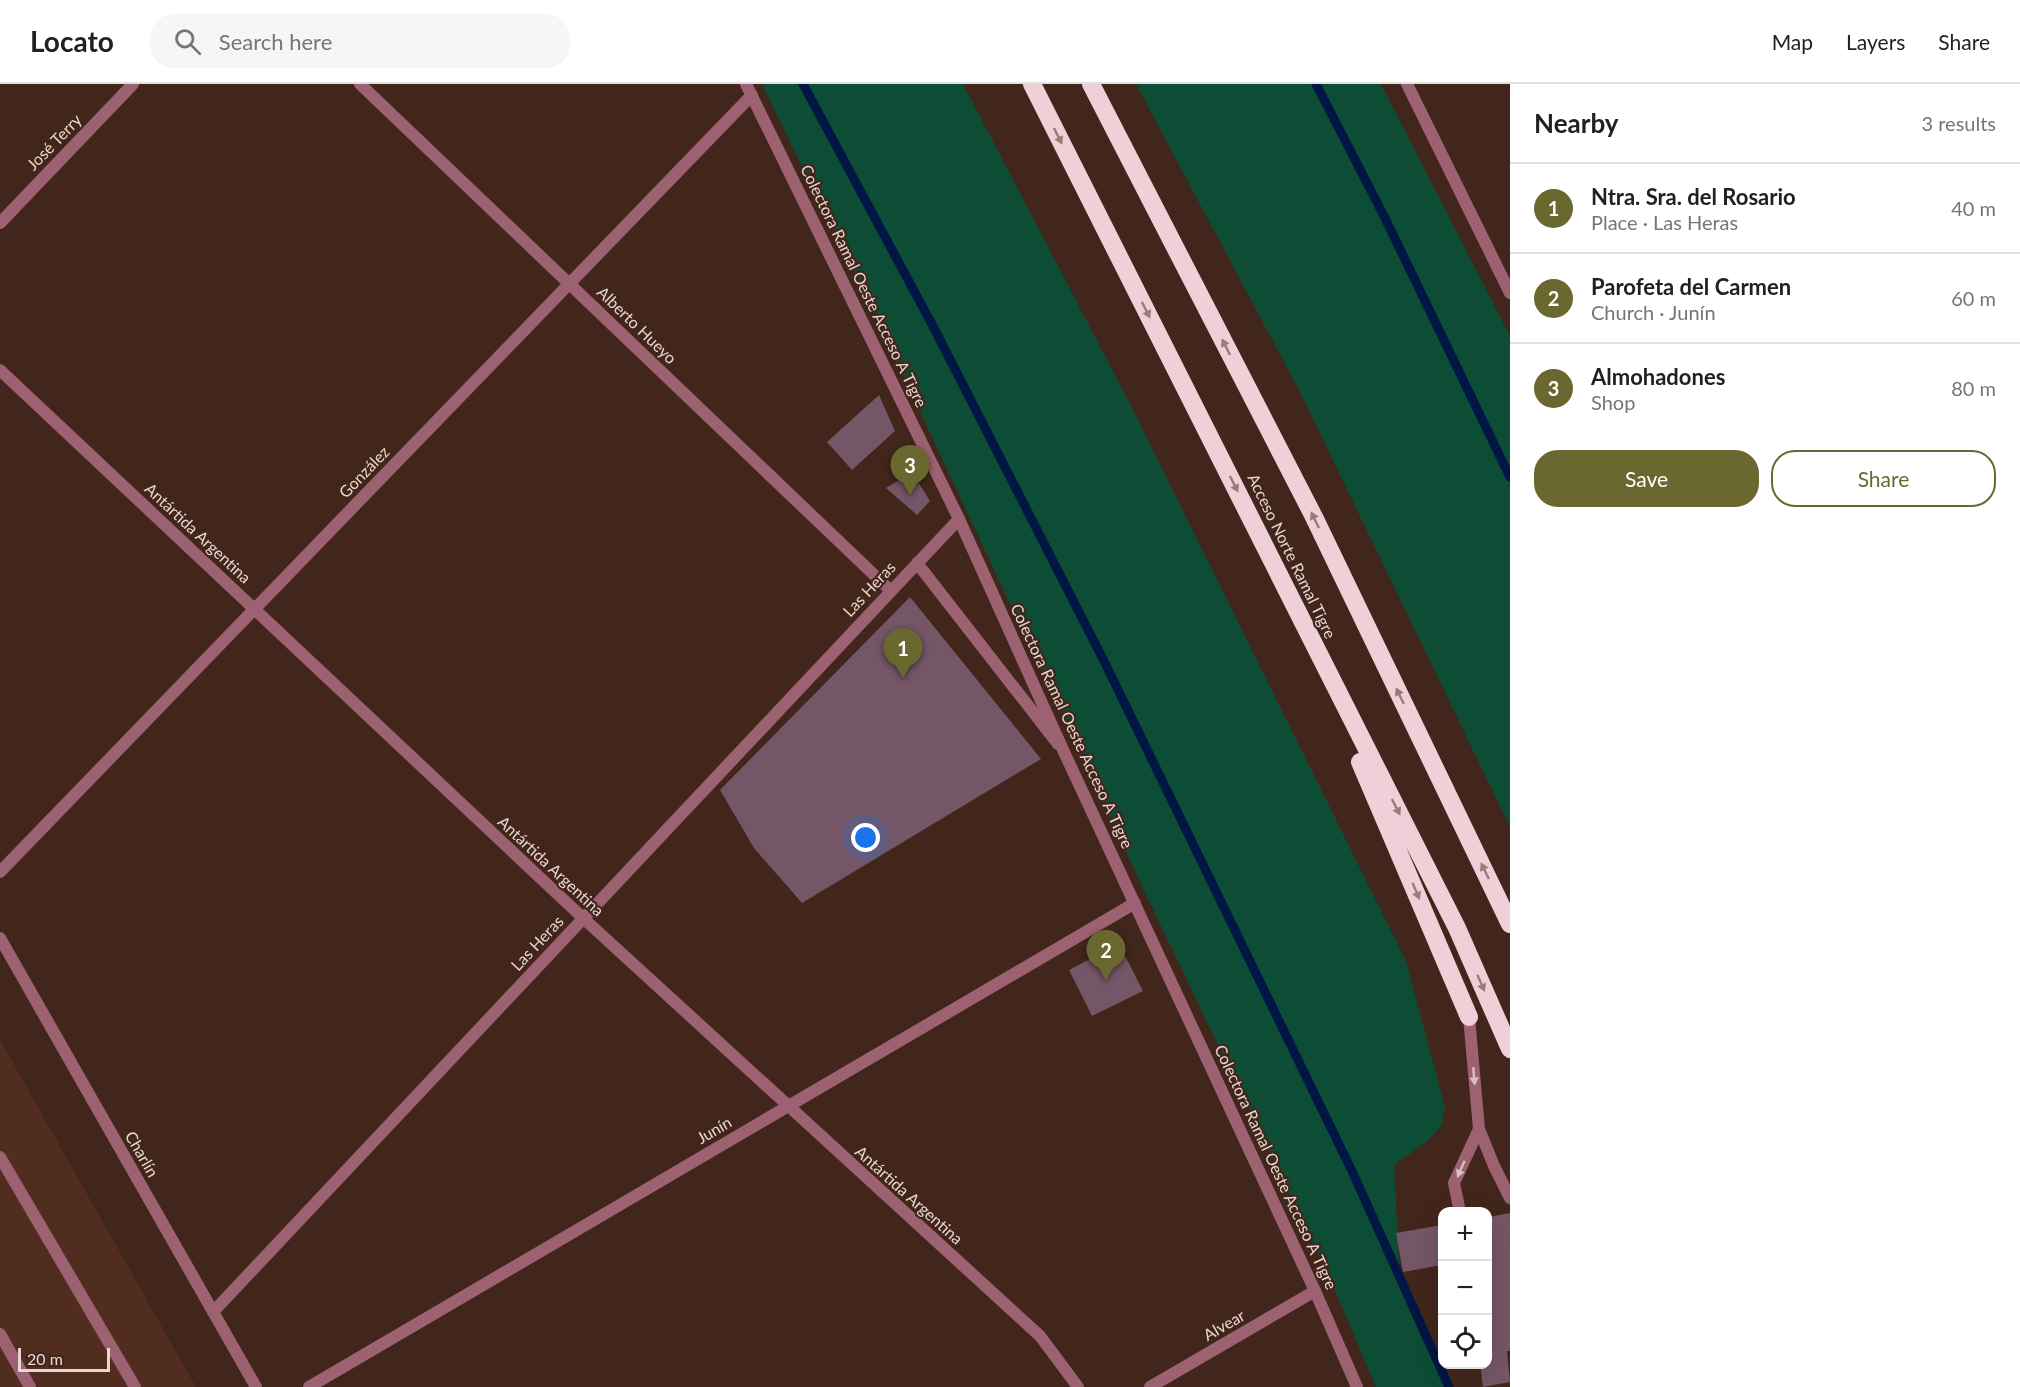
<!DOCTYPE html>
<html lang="en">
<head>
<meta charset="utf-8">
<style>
  body { margin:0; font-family:Lato,sans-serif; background:#f6f6f6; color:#202124 }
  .controls { position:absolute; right:18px; bottom:18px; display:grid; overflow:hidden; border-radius:12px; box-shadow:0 6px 24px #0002 }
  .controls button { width:54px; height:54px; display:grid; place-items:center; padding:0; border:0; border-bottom:2px solid #e0e0e0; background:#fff; color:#202124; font:30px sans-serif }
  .scale { position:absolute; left:18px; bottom:15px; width:92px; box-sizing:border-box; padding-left:6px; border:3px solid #e9d6cf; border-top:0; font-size:16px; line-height:21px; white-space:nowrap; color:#e9d6cf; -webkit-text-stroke:4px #42261b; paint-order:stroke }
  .you { position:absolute; left:866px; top:754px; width:21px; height:21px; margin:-15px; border:4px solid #fff; border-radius:50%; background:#1a73e8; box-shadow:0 0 0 9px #1a73e833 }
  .badge { display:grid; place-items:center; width:39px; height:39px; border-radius:50%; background:#6a672f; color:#fff; font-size:20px; font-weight:700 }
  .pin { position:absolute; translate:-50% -50px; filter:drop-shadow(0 2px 3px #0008) }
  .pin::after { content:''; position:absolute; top:32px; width:21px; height:18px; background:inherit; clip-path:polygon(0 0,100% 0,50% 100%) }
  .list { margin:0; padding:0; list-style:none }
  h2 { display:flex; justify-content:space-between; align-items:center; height:78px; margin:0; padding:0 24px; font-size:26px }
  h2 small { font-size:20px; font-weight:400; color:#757577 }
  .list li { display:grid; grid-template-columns:39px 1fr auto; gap:18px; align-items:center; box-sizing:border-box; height:90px; padding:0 24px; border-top:2px solid #e0e0e0 }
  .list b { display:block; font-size:22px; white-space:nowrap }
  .list p { margin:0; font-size:20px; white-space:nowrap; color:#757577 }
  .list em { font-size:20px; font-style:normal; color:#757577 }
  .actions { display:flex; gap:12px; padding:18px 24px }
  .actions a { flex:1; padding:14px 0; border:2px solid #6a672f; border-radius:24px; text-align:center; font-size:21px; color:#6a672f }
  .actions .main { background:#6a672f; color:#fff }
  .icon { flex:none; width:33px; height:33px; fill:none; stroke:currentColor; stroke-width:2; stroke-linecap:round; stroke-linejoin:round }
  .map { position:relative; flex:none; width:1510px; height:1303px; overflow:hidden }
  header { display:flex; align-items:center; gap:36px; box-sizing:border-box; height:84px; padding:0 30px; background:#fff; border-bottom:2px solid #e0e0e0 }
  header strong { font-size:28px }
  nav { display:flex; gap:33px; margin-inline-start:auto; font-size:21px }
  .search { width:420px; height:54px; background:#f6f6f6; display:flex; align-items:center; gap:15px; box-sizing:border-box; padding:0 21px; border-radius:24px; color:#757577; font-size:22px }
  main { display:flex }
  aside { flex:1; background:#fff }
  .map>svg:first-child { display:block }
  .built { fill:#502d1f }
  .green { fill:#0d4d35 }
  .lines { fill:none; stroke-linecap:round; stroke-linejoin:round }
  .stream { stroke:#001644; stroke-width:9 }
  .building { fill:#745667 }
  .service { stroke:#9d6272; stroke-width:12 }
  .minor { stroke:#9d6272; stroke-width:12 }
  .tertiary { stroke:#9d6272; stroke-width:12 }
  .motorway { stroke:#efd0d8; stroke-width:18 }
  .oneway { fill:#987b7a }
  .oneway2 { fill:#dabfbc }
  .labels { text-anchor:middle; stroke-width:4.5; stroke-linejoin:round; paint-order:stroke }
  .street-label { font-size:16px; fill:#e9d6cf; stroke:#42261b }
</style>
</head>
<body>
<header>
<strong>Locato</strong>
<div class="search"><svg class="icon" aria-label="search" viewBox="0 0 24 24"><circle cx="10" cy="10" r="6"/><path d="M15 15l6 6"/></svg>Search here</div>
<nav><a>Map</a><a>Layers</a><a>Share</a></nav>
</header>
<main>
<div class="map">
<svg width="1510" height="1303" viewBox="0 0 1510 1303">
  <rect width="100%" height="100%" fill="#42261b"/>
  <!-- built -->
  <path class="built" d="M0,956L196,1303H0Z"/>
  <!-- green -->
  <path class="green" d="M762,0H963L1129,318L1406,877L1445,1023L1442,1041L1427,1057L1394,1081L1400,1195L1448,1303H1376L1330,1195L1149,817L903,291Z
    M1136,0H1381L1510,252V743L1301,310Z"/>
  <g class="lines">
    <!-- stream -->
    <path class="stream" d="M803,0L935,246L1104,577L1352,1087L1449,1303
      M1316,0L1384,132L1510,393"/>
  </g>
  <!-- building -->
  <path class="building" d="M879,311L895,347L852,386L827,358Z
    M912,388L930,417L917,431L886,404Z
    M910,513L1041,675L802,819L754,764L720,706Z
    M1119,860L1143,907L1092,932L1069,886Z
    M1510,1129V1267H1507L1510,1298L1483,1303L1480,1280H1488V1133Z
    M1442,1141V1181L1403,1188L1396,1149Z"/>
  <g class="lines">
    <!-- service -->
    <path class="service" d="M1469,933L1479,1045L1494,1082L1510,1114
      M1460,1128L1454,1099L1479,1045
      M0,1250L30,1303"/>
    <!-- minor -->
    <path class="minor" d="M360,0L891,507
      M0,139L133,0
      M0,286L583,834L1040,1252L1078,1303
      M917,479L1058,660
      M0,788L752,11
      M0,854L256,1303
      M0,1073L135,1303
      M213,1228L959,435
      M309,1303L1135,819
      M1150,1303L1315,1207"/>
    <!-- tertiary -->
    <path class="tertiary" d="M746,0L959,435L1064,668L1315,1207L1357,1303
      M1407,0L1510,209"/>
    <!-- motorway -->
    <path class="motorway" d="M1032,0L1457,844L1510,965
      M1091,0L1314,433L1510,840
      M1360,678L1469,933"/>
  </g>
  <!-- one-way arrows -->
  <defs><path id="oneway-solid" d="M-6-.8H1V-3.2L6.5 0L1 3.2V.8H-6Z" transform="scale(1.5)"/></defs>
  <g class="oneway">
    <use href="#oneway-solid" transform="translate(1058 52) rotate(63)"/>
    <use href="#oneway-solid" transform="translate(1146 226) rotate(63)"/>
    <use href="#oneway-solid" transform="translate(1226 263) rotate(-117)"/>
    <use href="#oneway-solid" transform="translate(1234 400) rotate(63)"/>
    <use href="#oneway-solid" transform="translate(1315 436) rotate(-116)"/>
    <use href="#oneway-solid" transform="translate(1400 612) rotate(-116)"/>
    <use href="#oneway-solid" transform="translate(1396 723) rotate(63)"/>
    <use href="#oneway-solid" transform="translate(1485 787) rotate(-116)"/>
    <use href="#oneway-solid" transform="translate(1416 807) rotate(67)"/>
    <use href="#oneway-solid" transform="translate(1481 899) rotate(66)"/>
  </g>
  <g class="oneway2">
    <use href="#oneway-solid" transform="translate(1474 992) rotate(85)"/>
    <use href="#oneway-solid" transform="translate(1461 1085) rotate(114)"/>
  </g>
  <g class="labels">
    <!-- street labels -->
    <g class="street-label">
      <text transform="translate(54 58) rotate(-46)" y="6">José Terry</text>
      <text transform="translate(864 202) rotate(64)" y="6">Colectora Ramal Oeste Acceso A Tigre</text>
      <text transform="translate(637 241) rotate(44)" y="6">Alberto Hueyo</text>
      <text transform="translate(364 388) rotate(-46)" y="6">González</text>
      <text transform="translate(198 449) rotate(43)" y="6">Antártida Argentina</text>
      <text transform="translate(1292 472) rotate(64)" y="6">Acceso Norte Ramal Tigre</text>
      <text transform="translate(869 505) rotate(-47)" y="6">Las Heras</text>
      <text transform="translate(1072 642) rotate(65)" y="6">Colectora Ramal Oeste Acceso A Tigre</text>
      <text transform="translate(551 782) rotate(43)" y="6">Antártida Argentina</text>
      <text transform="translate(537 859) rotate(-47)" y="6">Las Heras</text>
      <text transform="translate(714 1046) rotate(-30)" y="6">Junín</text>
      <text transform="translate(142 1070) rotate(60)" y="6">Charlín</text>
      <text transform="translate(1276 1083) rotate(65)" y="6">Colectora Ramal Oeste Acceso A Tigre</text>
      <text transform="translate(909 1111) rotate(42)" y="6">Antártida Argentina</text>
      <text transform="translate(1224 1241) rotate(-30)" y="6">Alvear</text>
    </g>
  </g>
</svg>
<div class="controls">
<button>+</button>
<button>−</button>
<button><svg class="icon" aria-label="locate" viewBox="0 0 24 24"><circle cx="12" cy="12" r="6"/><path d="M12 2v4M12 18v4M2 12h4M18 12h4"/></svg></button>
</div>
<div class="scale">20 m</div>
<div class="you"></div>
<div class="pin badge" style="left:903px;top:594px">1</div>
<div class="pin badge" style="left:1106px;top:896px">2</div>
<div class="pin badge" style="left:910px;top:411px">3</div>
</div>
<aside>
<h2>Nearby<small>3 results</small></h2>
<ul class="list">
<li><span class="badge">1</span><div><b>Ntra. Sra. del Rosario</b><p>Place · Las Heras</p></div><em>40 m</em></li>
<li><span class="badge">2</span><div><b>Parofeta del Carmen</b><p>Church · Junín</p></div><em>60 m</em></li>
<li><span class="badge">3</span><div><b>Almohadones</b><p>Shop</p></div><em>80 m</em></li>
</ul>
<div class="actions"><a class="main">Save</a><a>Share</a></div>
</aside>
</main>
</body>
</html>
